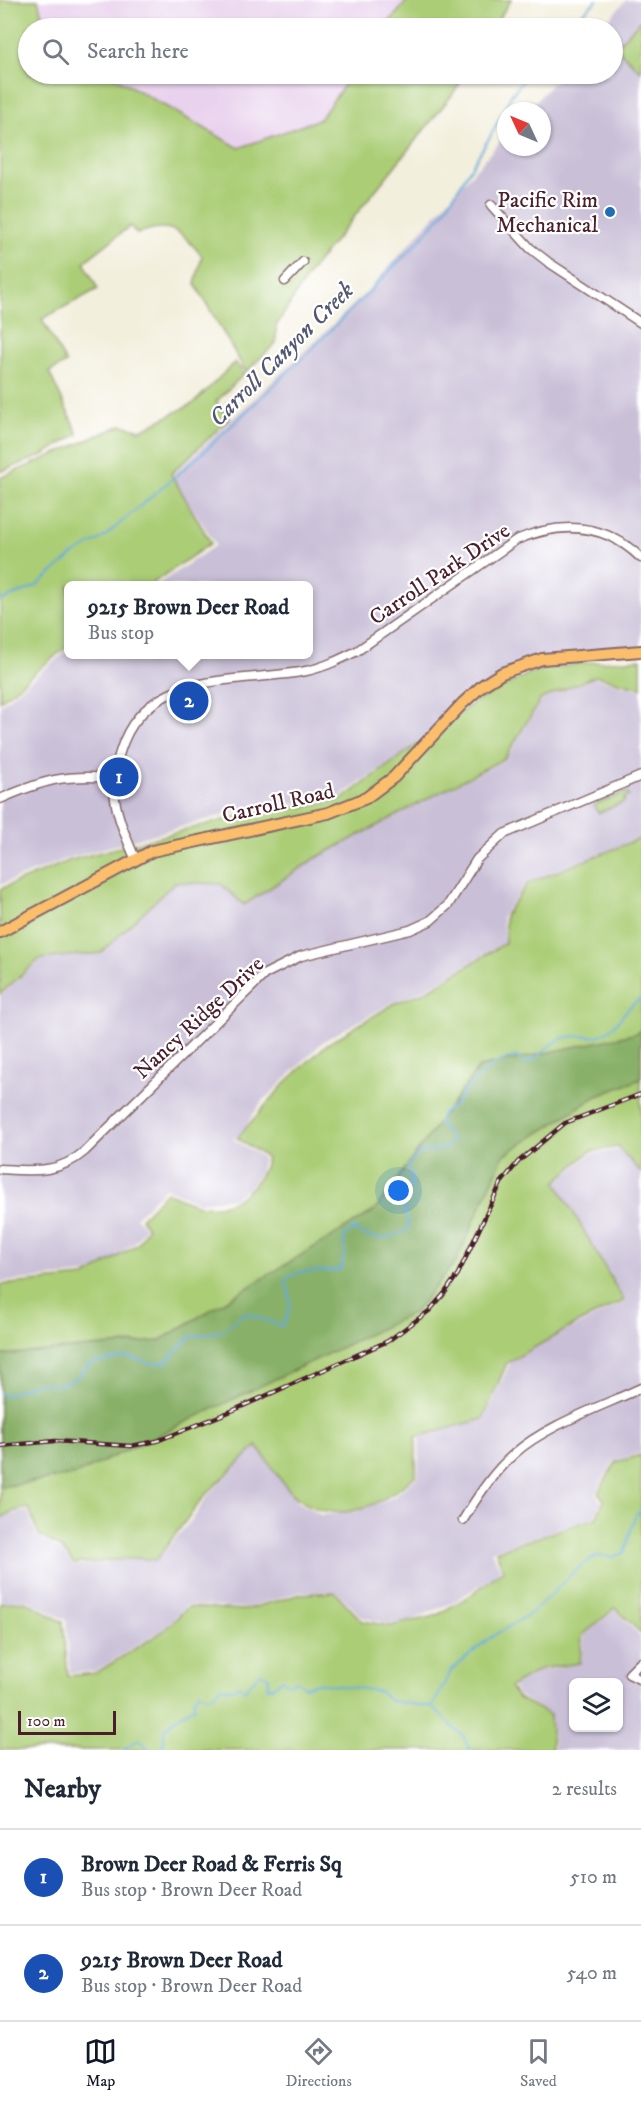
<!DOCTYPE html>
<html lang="en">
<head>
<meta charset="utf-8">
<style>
  body { margin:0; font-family:"IM FELL DW Pica",serif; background:#f6f6f7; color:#1f2937 }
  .controls { position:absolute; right:18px; bottom:18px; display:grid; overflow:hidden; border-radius:9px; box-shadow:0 2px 4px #0004 }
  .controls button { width:54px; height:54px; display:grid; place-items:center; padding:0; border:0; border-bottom:2px solid #e0e1e3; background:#fff; color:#1f2937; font:30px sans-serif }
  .compass { position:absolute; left:497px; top:102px; width:54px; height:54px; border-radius:50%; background:#fff; box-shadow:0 2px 4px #0004; rotate:314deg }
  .scale { position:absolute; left:18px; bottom:15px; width:98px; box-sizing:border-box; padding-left:6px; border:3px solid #4a1f2b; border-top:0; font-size:16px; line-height:21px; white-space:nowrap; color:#4a1f2b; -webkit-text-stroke:4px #fff; paint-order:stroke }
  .you { position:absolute; left:399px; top:1191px; width:21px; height:21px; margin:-15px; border:4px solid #fff; border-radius:50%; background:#1a73e8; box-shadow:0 0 0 9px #1a73e833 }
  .badge { display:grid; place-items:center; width:39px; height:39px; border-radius:50%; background:#111827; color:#fff; font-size:20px; font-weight:700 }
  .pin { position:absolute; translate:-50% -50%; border:3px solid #fff; box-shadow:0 2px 6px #0006 }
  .popup { position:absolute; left:64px; top:581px; width:249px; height:78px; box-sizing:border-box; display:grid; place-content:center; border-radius:9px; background:#fff; filter:drop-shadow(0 2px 4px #0005); font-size:20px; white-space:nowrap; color:#747a83 }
  .popup b { font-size:22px; color:#1f2937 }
  .popup::after { content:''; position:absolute; left:50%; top:100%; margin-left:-12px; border:12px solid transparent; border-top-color:#fff }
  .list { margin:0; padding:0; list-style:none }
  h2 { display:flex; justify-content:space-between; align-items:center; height:78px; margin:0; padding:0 24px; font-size:26px }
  h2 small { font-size:20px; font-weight:400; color:#747a83 }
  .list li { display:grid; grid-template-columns:39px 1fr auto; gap:18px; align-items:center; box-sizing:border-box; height:96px; padding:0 24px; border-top:2px solid #e0e1e3 }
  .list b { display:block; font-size:22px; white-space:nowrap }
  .list p { margin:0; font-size:20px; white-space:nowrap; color:#747a83 }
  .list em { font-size:20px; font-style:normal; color:#747a83 }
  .icon { flex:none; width:33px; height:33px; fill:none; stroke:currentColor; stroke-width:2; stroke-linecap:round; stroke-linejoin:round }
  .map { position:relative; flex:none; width:641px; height:1750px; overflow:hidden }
  .search { position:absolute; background:#fff; box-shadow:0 2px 4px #0004; left:18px; right:18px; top:18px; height:66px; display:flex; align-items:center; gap:15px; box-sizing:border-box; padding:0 21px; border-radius:33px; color:#747a83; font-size:22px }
  .sheet { height:270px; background:#fff }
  nav { display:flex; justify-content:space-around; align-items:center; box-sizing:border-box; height:84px; border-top:2px solid #e0e1e3; background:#fff; font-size:16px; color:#747a83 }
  nav a { display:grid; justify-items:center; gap:3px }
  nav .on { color:#111827 }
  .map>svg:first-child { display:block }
  .built { fill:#e9d2ed }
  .industrial { fill:#c9bfd7; fill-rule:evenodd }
  .green { fill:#abcd76; stroke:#7a7650; stroke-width:1.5 }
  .forest { fill:#88b067; stroke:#696849; stroke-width:1.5 }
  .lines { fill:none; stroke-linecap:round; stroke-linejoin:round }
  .stream { stroke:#63aad9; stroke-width:2 }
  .minor-casing { stroke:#856869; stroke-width:11 }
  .major-casing { stroke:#856869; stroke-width:14 }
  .minor { stroke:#fff; stroke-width:8 }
  .major { stroke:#fabe6d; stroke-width:10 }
  .rail-casing { stroke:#4a1f2b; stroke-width:4.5 }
  .rail { stroke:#fff; stroke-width:2; stroke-dasharray:7; stroke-linecap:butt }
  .poi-dot { fill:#1f6fb2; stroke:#fff; stroke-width:2 }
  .labels { text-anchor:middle; stroke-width:4.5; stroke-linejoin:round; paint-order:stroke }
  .poi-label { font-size:22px; fill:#4a1f2b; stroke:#fff; text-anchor:end }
  .street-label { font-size:22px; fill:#4a1f2b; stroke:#fff }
  .water-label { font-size:24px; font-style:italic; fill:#545771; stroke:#fff }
</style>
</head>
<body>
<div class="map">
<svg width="641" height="1750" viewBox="0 0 641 1750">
  <rect width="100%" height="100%" fill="#fff"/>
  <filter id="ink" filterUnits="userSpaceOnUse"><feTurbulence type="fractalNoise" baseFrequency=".0167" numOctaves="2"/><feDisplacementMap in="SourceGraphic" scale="12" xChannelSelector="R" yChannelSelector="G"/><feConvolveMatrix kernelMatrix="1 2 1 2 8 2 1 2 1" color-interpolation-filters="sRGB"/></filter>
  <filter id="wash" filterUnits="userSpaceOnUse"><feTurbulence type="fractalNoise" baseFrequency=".008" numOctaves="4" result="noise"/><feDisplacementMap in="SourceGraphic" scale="24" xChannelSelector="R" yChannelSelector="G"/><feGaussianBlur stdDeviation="1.35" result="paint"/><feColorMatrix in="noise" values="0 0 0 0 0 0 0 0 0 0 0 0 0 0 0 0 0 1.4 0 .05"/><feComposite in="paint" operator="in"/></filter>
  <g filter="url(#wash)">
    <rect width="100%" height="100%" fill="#f3efdd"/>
    <!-- built -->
    <path class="built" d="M38,0H408L384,28H45Z
      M109,74H352L320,119L239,148Z"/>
    <!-- industrial -->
    <path class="industrial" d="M626,0H641V650L518,662L401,755L338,798L246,809L69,858L0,885V705L69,649V654H309V586L157,585L216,545L172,476L365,294L506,135V147H542V111H527L561,74H612V28H601Z
      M595,678L641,690V837L527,882L502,916L504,942L424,990L393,1002L324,1041L260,1104L242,1132L233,1139L263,1158L259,1174L248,1188L234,1198L199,1202L165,1188L136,1217L145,1227L136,1241L111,1261L86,1274L0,1282V996L41,960L102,954L176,882L221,885L244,906L319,857L506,759L542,700Z
      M619,1150L641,1172V1453L614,1461L595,1494L601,1502L594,1517L491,1551L501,1569L494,1576L454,1602L409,1621L388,1624L362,1617L336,1591L299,1592L245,1608L187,1605L163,1629L96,1671L70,1673L66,1620L26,1599L0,1602V1520L10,1514L28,1511L37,1536L62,1552L74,1566L137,1559L156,1561L194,1517L208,1495L257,1446L297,1501L321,1515L356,1512L394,1497L418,1476L420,1437L484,1420L510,1363L558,1335L626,1302L557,1183L590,1154Z
      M615,1610L641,1637V1750H554L551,1715L518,1695L513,1687L540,1671L581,1664L584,1636ZM574,1682H618V1728H574Z"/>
    <!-- green -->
    <path class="green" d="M0,0H38L45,28H28V74H109L239,148L320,119L352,74H466L452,95L309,273L276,326V343L246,372L195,284L202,256C181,231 170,220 137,234L130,226L84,262L98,289L42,319L66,363L49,372L78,434L41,456L0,472Z
      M408,0H511L493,28H384Z
      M641,20V71L615,47Z
      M235,362L244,374L216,402L230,418L171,474L211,543L150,585L69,586V645L0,701V478L122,425L141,430L194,403Z
      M641,659V688L596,676L541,699L505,758L316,858L244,905L221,884L175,882L101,953L40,959L0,994V889L71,860L239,816L341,800L476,701L532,672L582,663Z
      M627,792L629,796L624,798V802L598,813L594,805Z
      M641,838V1172L618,1147L589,1152L556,1182L624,1301L574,1325L507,1363L483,1419L416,1437V1475C386,1503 339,1528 300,1500C285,1490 268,1461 257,1446L206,1494L156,1560L138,1558L74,1564L62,1549L39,1535L29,1508L11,1512L0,1519V1285L85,1277L138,1244L147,1228L141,1218L166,1192C178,1196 193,1206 206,1206C236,1208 260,1186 267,1158L237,1138L285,1083L327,1044L395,1003L425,992L505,943V915L528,883Z
      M641,1455V1633L615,1608L582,1636L580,1663L541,1669L510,1687L518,1698L550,1715L552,1750H0V1603L26,1601L63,1622L68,1676L96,1673L162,1632L188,1607L244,1610L301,1594L335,1592L362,1621L390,1626L435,1616L468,1597L503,1570L496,1551L596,1518L604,1500L598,1493L616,1462Z"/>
    <!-- forest -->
    <path class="forest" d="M641,1030V1079L595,1097L504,1155L456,1261L415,1312L75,1475L0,1487V1355L159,1341L374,1211L479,1067L634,1034Z"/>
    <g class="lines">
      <!-- stream -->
      <path class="stream" d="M567,28L597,0
        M0,601L35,587L74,554L104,537L206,450L319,342L416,244L441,216L490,137L512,94L528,74
        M0,1393L6,1395L38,1383L60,1385L76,1378L90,1364L110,1360L128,1357L154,1364L166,1362L190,1337L222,1331L245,1313L282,1326C292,1310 292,1298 285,1281C300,1265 323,1275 341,1269L345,1252L344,1236L354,1229C372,1242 389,1241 408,1229C409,1216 402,1208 403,1194L410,1186L413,1176L407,1167L419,1153L447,1148L452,1139L439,1123L442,1113C457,1106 456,1102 465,1091C478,1075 496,1061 516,1056L525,1064C541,1058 547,1044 563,1038C578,1033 595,1041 608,1031C621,1021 626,1006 641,999
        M432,1707L451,1671L488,1639L533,1612L578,1568L596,1556L613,1557L624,1553L636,1514L641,1511
        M123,1750L139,1739L150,1750
        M161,1750L164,1741V1729L180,1715L195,1707L193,1699L200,1692L207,1696L214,1694L221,1687L231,1689L239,1686L245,1690L260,1673L269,1677L267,1688L273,1687L283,1679L287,1684L297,1681L305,1687L316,1683L364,1689L380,1692L390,1701L432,1707L463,1736L470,1750"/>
    </g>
  </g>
  <g filter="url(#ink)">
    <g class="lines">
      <defs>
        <path id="minor" d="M491,205L530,248L548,262L641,323
          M285,281L303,262
          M0,799C44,780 64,774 113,778
          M135,858C116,814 105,788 124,741C153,669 245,683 306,671C325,667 341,659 357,651L516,540C561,521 605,523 641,558
          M0,1169C33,1171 59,1174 85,1151L265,974L301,956L410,930L430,921L448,905L477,859L504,834L641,776
          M463,1520C478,1496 493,1472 514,1454C544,1426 603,1406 641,1388
          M641,1662L629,1674L641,1680"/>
        <path id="major" d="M0,932L152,851L328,813L366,798L394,777L463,703L483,685L502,673L542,659L641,651"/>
      </defs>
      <!-- minor casing -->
      <use href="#minor" class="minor-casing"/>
      <!-- major casing -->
      <use href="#major" class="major-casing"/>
      <!-- minor -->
      <use href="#minor" class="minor"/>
      <!-- major -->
      <use href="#major" class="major"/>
      <defs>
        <path id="rail" d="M0,1446L55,1441L131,1446L157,1441L234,1410L388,1341L429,1311L444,1294L458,1274L501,1183L518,1162L565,1123L641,1094"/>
      </defs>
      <!-- rail casing -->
      <use href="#rail" class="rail-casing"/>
      <!-- rail -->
      <use href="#rail" class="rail"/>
    </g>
  </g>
  <!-- markers -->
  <circle class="poi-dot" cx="610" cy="212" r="6"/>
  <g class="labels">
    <!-- poi labels -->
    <g class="poi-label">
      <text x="598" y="207">Pacific Rim<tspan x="598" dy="25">Mechanical</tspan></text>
    </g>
    <!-- street labels -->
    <g class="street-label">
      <text transform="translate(439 573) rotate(-34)" y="8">Carroll Park Drive</text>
      <text transform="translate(278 802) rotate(-13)" y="8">Carroll Road</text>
      <text transform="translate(198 1017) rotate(-43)" y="8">Nancy Ridge Drive</text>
    </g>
    <!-- water labels -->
    <g class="water-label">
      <text transform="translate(281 354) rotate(-45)" y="8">Carroll Canyon Creek</text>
    </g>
  </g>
</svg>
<div class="controls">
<button><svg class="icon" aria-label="layers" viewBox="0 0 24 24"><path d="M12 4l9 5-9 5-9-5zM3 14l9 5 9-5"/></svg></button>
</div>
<svg class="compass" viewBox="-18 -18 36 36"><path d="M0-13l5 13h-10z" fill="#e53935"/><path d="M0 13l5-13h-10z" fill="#747a83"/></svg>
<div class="scale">100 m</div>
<div class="you"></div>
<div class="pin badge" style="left:119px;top:777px;background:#1a4fb4">1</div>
<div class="pin badge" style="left:189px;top:701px;background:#1a4fb4">2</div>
<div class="popup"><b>9215 Brown Deer Road</b>Bus stop</div>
<div class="search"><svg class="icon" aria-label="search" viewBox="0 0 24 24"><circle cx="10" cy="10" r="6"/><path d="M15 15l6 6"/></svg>Search here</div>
</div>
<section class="sheet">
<h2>Nearby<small>2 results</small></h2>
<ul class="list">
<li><span class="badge" style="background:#1a4fb4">1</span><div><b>Brown Deer Road &amp; Ferris Sq</b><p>Bus stop · Brown Deer Road</p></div><em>510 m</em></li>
<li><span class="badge" style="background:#1a4fb4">2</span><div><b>9215 Brown Deer Road</b><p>Bus stop · Brown Deer Road</p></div><em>540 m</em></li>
</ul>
</section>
<nav>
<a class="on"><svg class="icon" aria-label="map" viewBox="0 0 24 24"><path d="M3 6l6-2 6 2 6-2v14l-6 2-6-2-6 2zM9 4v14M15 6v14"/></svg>Map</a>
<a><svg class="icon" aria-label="directions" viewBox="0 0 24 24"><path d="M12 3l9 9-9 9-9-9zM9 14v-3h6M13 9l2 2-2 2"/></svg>Directions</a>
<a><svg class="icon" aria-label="saved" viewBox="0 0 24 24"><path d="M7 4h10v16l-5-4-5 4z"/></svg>Saved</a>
</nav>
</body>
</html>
